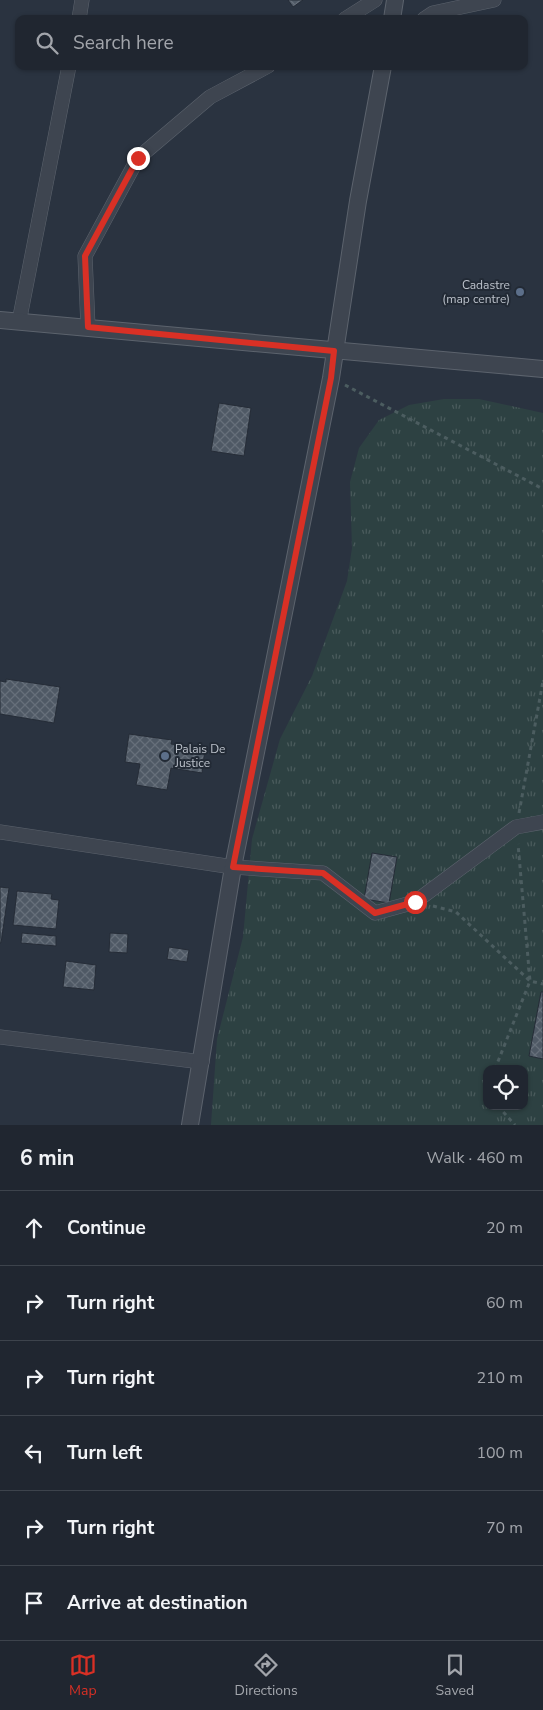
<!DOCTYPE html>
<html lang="en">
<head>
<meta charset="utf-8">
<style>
  body { margin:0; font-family:"Nunito Sans",sans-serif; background:#282e38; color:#f1f3f6 }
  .controls { position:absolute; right:15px; bottom:15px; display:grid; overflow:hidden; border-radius:10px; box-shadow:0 1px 4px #0004 }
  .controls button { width:45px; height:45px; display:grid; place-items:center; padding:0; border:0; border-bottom:1px solid #3d434c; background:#202630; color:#f1f3f6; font:25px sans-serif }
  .stop { position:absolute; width:15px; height:15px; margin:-11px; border:4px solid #d93025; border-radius:50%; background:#fff }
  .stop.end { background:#d93025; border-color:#fff; box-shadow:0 1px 5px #0008 }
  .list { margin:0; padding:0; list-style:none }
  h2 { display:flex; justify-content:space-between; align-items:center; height:65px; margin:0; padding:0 20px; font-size:21px }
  h2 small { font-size:16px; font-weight:400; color:#a2a5ab }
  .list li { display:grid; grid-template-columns:32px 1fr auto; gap:15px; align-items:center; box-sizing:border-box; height:75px; padding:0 20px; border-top:1px solid #3d434c }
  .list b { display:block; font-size:19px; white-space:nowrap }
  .list em { font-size:16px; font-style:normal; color:#a2a5ab }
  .icon { flex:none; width:28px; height:28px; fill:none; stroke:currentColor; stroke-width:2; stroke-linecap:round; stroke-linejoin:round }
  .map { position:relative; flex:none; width:543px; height:1125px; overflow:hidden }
  .search { position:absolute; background:#202630; box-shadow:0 1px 4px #0004; left:15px; right:15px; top:15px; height:55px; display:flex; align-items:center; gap:12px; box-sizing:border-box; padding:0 18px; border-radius:10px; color:#a2a5ab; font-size:19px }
  .sheet { height:515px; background:#202630 }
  nav { display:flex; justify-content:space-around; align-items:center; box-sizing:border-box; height:70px; border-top:1px solid #3d434c; background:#202630; font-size:14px; color:#a2a5ab }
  nav a { display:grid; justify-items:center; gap:2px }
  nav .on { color:#d93025 }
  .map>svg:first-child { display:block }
  .grass { fill:url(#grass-tufts); fill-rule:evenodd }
  .building { fill:url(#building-cross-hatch); stroke:#252c37 }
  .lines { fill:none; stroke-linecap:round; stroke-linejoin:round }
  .minor-casing { stroke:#5c636d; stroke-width:15 }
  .tertiary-casing { stroke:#5c636d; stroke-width:18 }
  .path { stroke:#4c5d60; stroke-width:3; stroke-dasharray:4 4; stroke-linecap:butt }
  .minor { stroke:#3e4550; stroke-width:14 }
  .tertiary { stroke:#3e4550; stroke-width:16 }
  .route { stroke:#d93025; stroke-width:6 }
  .service-dot { fill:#5c6f8a; stroke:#222a35; stroke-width:2 }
  .labels { text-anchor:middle; stroke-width:4; stroke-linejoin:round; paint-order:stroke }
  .poi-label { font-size:12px; fill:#bbc1ca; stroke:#222a35; text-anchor:end }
</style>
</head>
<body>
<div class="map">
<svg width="543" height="1125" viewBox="0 0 543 1125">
  <defs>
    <pattern id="grass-tufts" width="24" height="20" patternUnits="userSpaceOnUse" patternTransform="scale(1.25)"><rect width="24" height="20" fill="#2d4142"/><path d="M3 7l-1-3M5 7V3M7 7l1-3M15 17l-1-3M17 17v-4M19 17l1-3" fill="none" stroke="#4a5b5c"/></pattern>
    <pattern id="building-cross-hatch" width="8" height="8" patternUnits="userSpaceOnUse" patternTransform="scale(1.25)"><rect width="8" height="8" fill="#4f5965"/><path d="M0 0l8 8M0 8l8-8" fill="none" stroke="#666f7a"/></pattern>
  </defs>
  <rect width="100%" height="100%" fill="#2a3340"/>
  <!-- grass -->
  <path class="grass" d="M444,399H479L543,413V1125H211L217,1039L243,937L252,839L280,739L312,676L347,581L352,548L350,482L359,448L379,420L409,405ZM487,1069H524V1106H487Z"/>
  <!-- building -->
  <path class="building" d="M288,0H303L293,7Z
    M219,403L251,408L244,456L211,451Z
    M6,679L60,687L54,723L0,714V681L6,682Z
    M129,734L172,740L171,744L205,749L202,773L171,768L167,790L136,785L140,764L125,762Z
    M372,853L397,857L389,903L364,899Z
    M0,887L9,888L1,943H0Z
    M17,891L52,894L51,899L59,900L56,929L13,925Z
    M22,933L56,936V946L21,943Z
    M110,933L128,934L127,953L109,952Z
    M169,947L189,950L187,962L167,959Z
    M66,961L96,965L94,990L63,987Z
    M541,992H543V1059L529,1056Z"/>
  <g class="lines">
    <defs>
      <path id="minor" d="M79,19L82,0
        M345,19L375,0
        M424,19L433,13L494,0
        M19,322L69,66
        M88,327L85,256L138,158L210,97L268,66
        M0,832L233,867L323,873L375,913L415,902L516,827L543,822
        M0,1037L202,1062"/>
      <path id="tertiary" d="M392,19L395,0
        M0,320L543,369
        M190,1125L233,867L331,378L358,201L383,66"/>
    </defs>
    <!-- minor casing -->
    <use href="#minor" class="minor-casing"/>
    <!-- tertiary casing -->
    <use href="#tertiary" class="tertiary-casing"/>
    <!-- path -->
    <path class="path" d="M345,385L543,489
      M519,813L543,681
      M433,906L456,912L530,981L543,984
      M495,1069L530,981L518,844
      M487,1091V1094
      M498,1106L515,1125"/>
    <!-- minor -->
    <use href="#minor" class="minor"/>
    <!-- tertiary -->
    <use href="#tertiary" class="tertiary"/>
  </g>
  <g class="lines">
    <!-- route -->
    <path class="route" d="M138,158L85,256L88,327L334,351L331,378L233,867L323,873L375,913L415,902"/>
  </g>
  <!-- markers -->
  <g class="service-dot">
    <circle cx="520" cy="292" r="5"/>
    <circle cx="165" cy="756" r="5"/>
  </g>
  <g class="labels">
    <!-- poi labels -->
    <g class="poi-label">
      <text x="510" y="289">Cadastre<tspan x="510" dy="14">(map centre)</tspan></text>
      <text x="175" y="753" text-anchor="start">Palais De<tspan x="175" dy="14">Justice</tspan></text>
    </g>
  </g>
</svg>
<div class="controls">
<button><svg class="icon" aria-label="locate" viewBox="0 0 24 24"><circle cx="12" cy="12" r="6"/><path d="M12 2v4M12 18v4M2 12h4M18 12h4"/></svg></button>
</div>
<div class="stop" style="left:415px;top:902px"></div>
<div class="stop end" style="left:138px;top:158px"></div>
<div class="search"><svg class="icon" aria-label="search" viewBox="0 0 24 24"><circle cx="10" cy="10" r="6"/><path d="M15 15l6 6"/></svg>Search here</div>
</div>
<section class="sheet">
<h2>6 min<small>Walk · 460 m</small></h2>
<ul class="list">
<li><svg class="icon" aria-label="ahead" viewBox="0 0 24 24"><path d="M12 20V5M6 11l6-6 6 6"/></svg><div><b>Continue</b></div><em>20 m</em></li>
<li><svg class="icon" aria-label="right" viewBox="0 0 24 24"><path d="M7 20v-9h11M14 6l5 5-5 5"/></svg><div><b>Turn right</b></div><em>60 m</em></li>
<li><svg class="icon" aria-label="right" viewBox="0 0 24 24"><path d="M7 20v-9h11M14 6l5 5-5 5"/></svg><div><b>Turn right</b></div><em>210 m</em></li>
<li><svg class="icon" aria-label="left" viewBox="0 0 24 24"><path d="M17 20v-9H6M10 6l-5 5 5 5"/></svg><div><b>Turn left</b></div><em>100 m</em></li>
<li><svg class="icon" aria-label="right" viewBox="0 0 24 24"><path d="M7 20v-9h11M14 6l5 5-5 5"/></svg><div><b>Turn right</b></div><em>70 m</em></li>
<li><svg class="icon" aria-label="arrive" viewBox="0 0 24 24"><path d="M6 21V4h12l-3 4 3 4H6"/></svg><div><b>Arrive at destination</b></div></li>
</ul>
</section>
<nav>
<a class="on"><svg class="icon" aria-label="map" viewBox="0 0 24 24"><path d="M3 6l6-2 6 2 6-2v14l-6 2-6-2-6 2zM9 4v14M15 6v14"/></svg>Map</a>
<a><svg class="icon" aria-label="directions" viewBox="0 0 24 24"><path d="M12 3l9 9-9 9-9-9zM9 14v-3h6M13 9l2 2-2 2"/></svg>Directions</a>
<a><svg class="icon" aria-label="saved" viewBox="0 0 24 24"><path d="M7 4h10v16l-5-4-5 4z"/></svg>Saved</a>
</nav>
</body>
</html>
